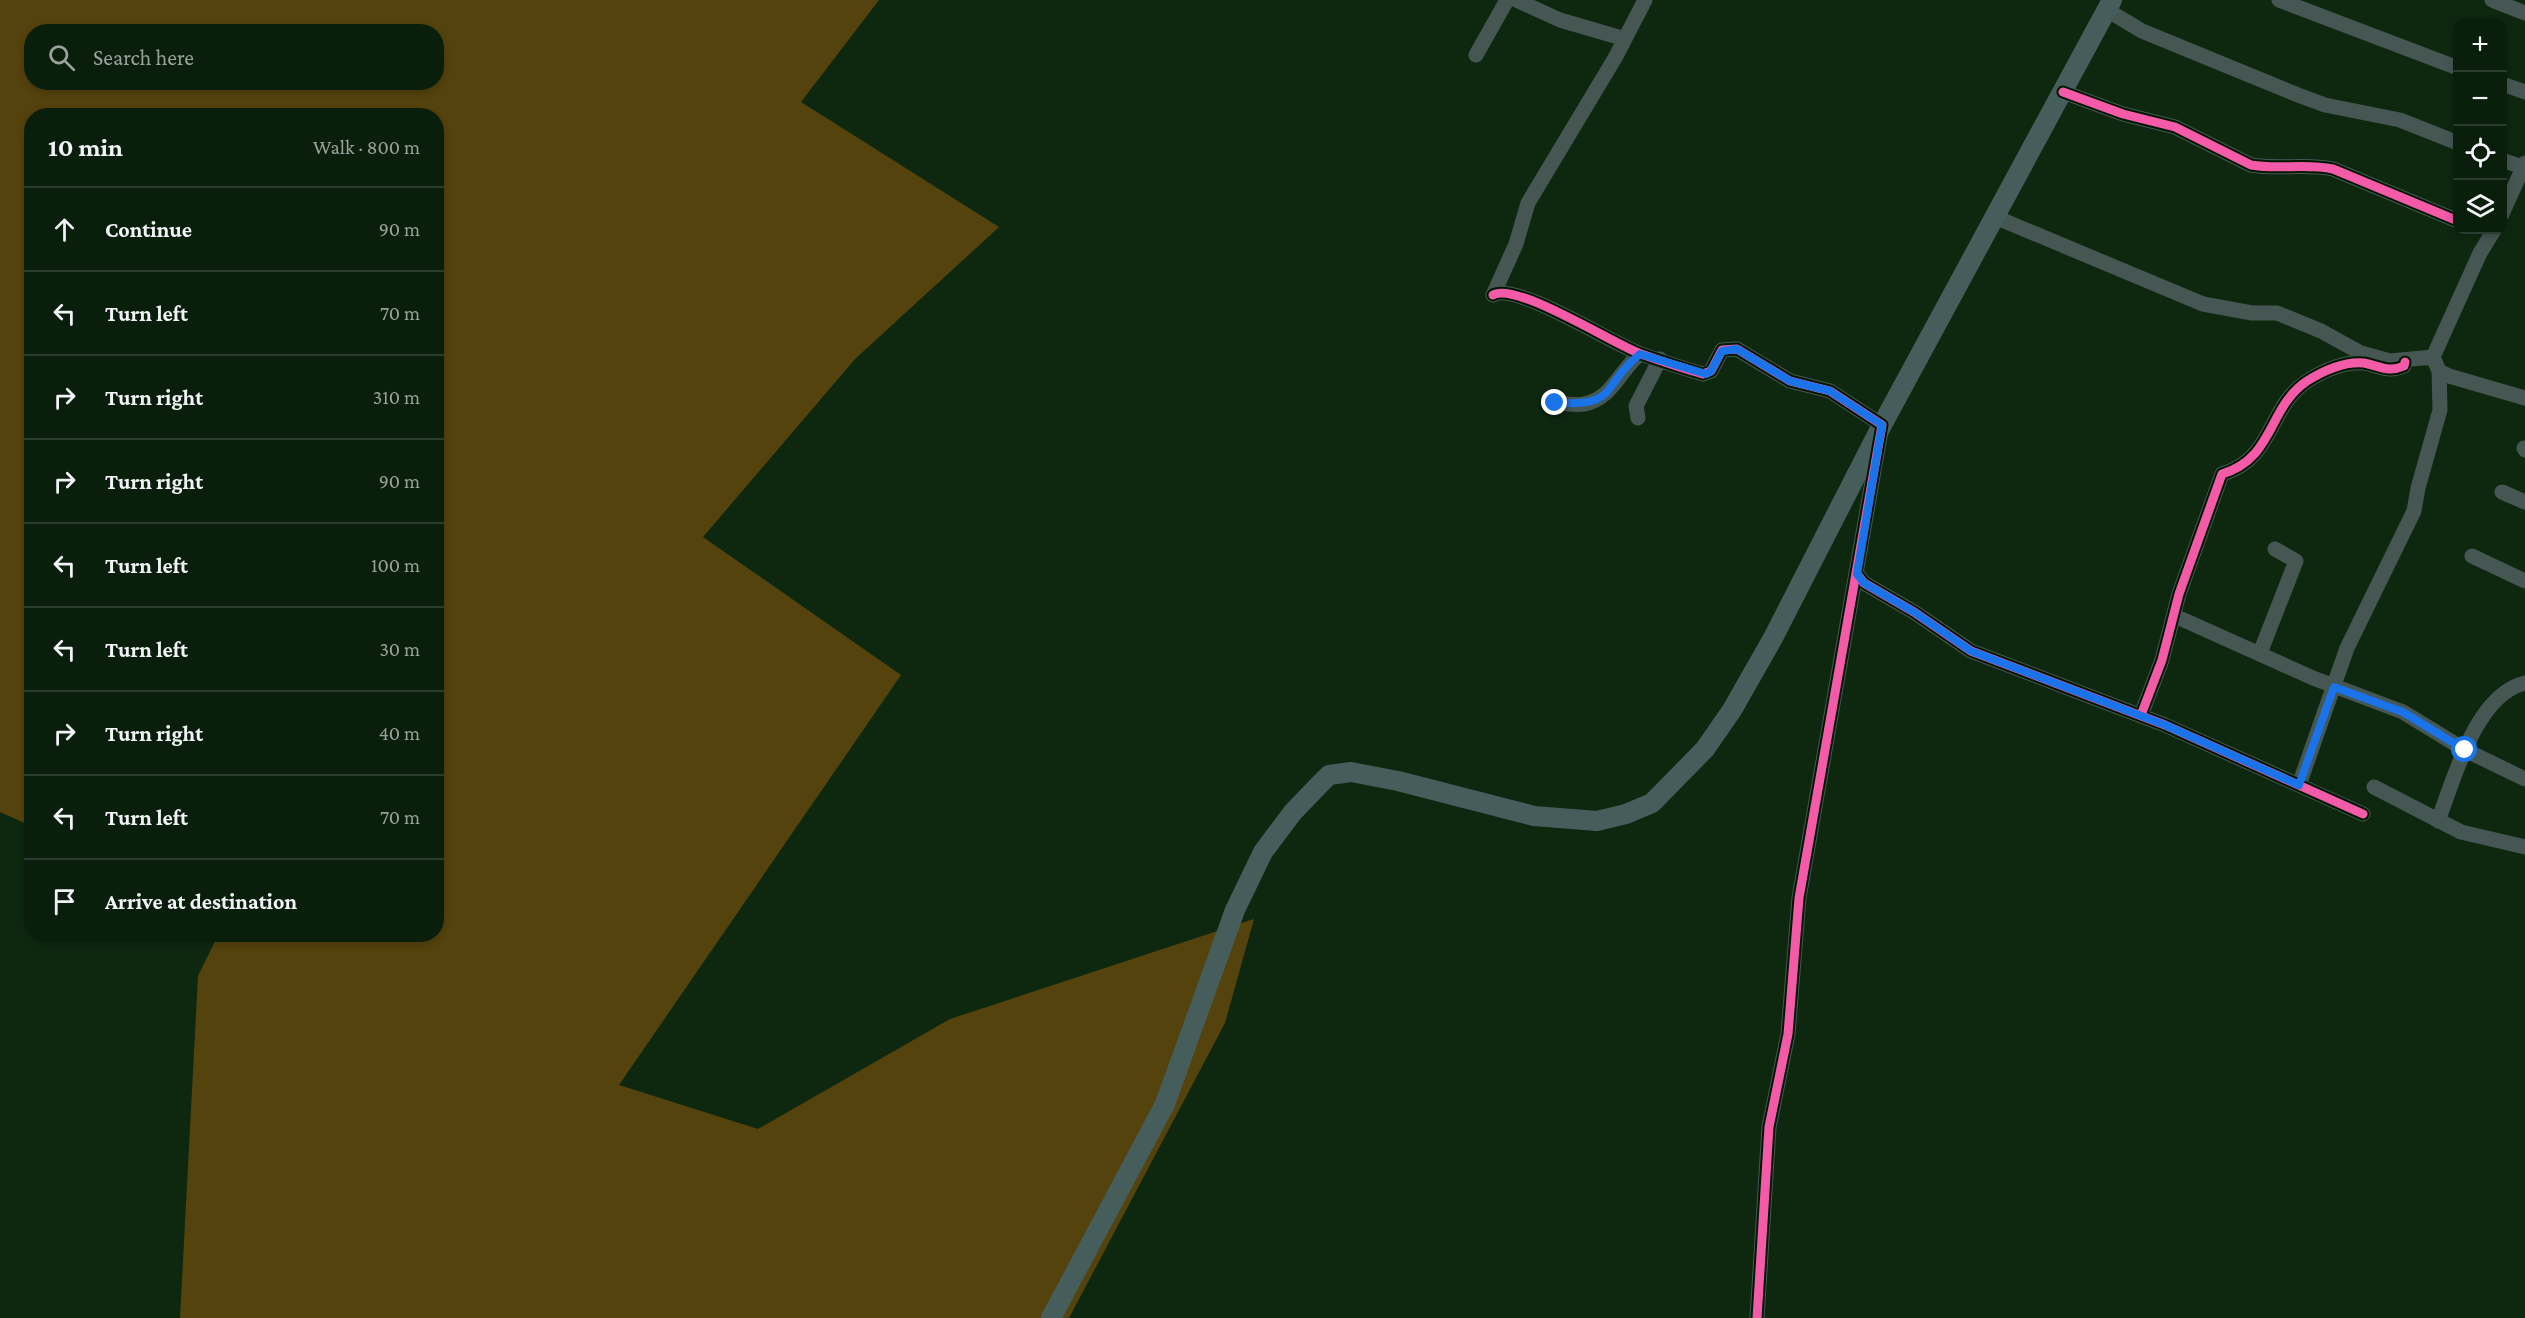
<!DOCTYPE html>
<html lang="en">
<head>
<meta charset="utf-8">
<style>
  body { margin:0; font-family:"Crimson Pro",serif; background:#182b1a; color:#f1f3f6 }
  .controls { position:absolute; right:18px; top:18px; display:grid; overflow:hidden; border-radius:12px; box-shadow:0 3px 9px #0003 }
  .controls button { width:54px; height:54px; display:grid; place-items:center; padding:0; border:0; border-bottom:2px solid #2a3c2d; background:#0a1e0c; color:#f1f3f6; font:30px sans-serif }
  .stop { position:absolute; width:18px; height:18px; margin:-14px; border:4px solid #1a73e8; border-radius:50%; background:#fff }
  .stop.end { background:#1a73e8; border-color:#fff; box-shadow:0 2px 6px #0008 }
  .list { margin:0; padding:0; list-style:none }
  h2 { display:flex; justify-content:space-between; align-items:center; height:78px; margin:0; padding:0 24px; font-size:26px }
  h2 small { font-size:20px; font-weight:400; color:#99a29d }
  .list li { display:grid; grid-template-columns:39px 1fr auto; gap:18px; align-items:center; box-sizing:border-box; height:84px; padding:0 24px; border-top:2px solid #2a3c2d }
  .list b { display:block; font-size:22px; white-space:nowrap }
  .list em { font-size:20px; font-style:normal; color:#99a29d }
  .icon { flex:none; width:33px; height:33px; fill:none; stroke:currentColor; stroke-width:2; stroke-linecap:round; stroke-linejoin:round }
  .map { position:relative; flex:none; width:2525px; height:1318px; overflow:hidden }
  .search { position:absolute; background:#0a1e0c; box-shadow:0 3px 9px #0003; left:24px; top:24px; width:420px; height:66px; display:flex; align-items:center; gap:15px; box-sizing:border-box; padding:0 21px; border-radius:24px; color:#99a29d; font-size:22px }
  .panel { position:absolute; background:#0a1e0c; box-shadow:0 3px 9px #0003; left:24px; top:108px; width:420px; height:834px; border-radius:24px }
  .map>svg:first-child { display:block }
  .green { fill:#55430d; fill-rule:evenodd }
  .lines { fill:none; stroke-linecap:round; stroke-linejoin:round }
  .minor { stroke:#465753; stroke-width:15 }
  .major { stroke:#455e5c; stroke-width:20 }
  .cycleway-casing { stroke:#011702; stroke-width:13 }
  .cycleway { stroke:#f35aa7; stroke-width:9 }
  .route { stroke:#1a73e8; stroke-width:8 }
</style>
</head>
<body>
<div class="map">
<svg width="2525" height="1318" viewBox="0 0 2525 1318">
  <rect width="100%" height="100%" fill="#0e2810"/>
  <!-- green -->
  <path class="green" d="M0,0H879L801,102L999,227L855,359L703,537L901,675L619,1085L758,1129L950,1019L1254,919L1225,1023L1069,1318H180L198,976L218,935L436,934V116H32L31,826L0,812ZM32,32H436V82H32Z"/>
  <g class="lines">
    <!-- minor -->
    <path class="minor" d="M1516,0L1560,20L1625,39
      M2279,0L2458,68
      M2492,0L2525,13
      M2107,10L2142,31L2298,95L2325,105L2400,120L2458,143
      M1476,55L1507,0
      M2502,84L2525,92
      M2063,92L2123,114L2175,127L2251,165C2279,170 2305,163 2333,169L2458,221
      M2502,160L2525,168
      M2502,214L2525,163
      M1995,217L2203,304L2252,313H2277L2321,331L2361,353L2390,361L2433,357
      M2494,230L2480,253L2433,357L2439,371L2449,376L2525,398
      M1493,295C1515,281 1615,345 1641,354C1661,361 1682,368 1703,374L1711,371L1722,350L1737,349L1790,381L1830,391L1882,425L1799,898L1788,1034L1769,1127L1757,1318
      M1493,295L1516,244L1528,203L1615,58L1645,0
      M1555,403C1565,403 1575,406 1584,404C1612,399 1620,370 1640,354
      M1638,418L1636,406L1660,359
      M2524,448L2525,450
      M2502,492L2525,502
      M2472,556L2525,581
      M1857,574L1864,583L1914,612L1971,651L2165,725L2363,814
      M2175,616L2313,678L2403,712L2465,750L2525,779
      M2260,653L2296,561L2275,549
      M2141,715L2162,660L2179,594L2222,474C2275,458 2267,408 2307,381C2323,371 2344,361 2364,363C2380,366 2388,373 2404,366L2405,362
      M2299,785L2347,648L2414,511L2418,488L2440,410L2439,371
      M2374,787L2461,832L2525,847
      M2438,821C2454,779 2476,694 2525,683"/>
    <!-- major -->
    <path class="major" d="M1051,1318L1165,1104L1235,910L1263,852L1293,812L1321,783L1329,775L1351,772L1398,781L1534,816L1597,821L1626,814L1652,803L1705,749L1732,710L1773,638L1882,425L2112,0"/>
    <defs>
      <path id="cycleway" d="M2063,92L2123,114L2175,127L2251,165C2279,170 2305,163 2333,169L2458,221
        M1493,295C1515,281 1615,345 1641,354C1661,361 1682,368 1703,374L1711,371L1722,350L1737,349L1790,381L1830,391L1882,425L1799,898L1788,1034L1769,1127L1757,1318
        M1857,574L1864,583L1914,612L1971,651L2165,725L2363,814
        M2141,715L2162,660L2179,594L2222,474C2275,458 2267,408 2307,381C2323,371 2344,361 2364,363C2380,366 2388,373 2404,366L2405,362"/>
    </defs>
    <!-- cycleway casing -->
    <use href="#cycleway" class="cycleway-casing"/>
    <!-- cycleway -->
    <use href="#cycleway" class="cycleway"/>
  </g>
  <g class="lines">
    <!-- route -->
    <path class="route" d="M1555,403C1621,406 1599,387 1640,354L1706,374L1711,371L1722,351L1737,349L1790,381L1830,391L1882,425L1857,574L1864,583L1914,612L1971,651L2165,725L2299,785L2334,687L2403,712L2465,750"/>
  </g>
</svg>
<div class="controls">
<button>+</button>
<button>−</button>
<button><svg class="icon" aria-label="locate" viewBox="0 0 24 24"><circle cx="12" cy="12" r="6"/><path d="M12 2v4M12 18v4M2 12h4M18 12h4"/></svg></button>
<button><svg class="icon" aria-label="layers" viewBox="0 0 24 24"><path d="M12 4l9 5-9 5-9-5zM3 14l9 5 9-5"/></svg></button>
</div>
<div class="stop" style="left:2465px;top:750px"></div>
<div class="stop end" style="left:1555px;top:403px"></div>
<div class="search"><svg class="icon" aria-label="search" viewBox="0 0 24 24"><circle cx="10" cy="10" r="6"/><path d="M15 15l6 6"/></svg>Search here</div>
<section class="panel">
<h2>10 min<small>Walk · 800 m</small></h2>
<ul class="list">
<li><svg class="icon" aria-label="ahead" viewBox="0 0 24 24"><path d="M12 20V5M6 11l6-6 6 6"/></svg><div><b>Continue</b></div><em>90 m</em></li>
<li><svg class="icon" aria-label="left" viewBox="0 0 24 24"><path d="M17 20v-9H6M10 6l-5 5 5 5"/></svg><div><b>Turn left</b></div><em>70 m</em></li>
<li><svg class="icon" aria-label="right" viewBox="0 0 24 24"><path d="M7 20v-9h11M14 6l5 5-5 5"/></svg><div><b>Turn right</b></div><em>310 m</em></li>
<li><svg class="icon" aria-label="right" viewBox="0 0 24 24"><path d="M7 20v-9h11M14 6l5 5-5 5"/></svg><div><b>Turn right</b></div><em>90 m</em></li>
<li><svg class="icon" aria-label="left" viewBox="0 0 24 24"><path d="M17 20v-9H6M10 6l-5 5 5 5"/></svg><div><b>Turn left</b></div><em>100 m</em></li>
<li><svg class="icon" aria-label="left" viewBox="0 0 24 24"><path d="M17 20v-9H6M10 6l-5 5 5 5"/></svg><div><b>Turn left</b></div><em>30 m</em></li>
<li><svg class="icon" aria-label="right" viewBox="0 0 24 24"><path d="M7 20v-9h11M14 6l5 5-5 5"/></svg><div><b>Turn right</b></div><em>40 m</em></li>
<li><svg class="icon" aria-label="left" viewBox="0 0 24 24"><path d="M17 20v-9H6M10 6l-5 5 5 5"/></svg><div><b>Turn left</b></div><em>70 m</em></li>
<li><svg class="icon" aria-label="arrive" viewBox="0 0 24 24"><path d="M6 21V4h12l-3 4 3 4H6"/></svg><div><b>Arrive at destination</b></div></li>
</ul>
</section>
</div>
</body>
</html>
